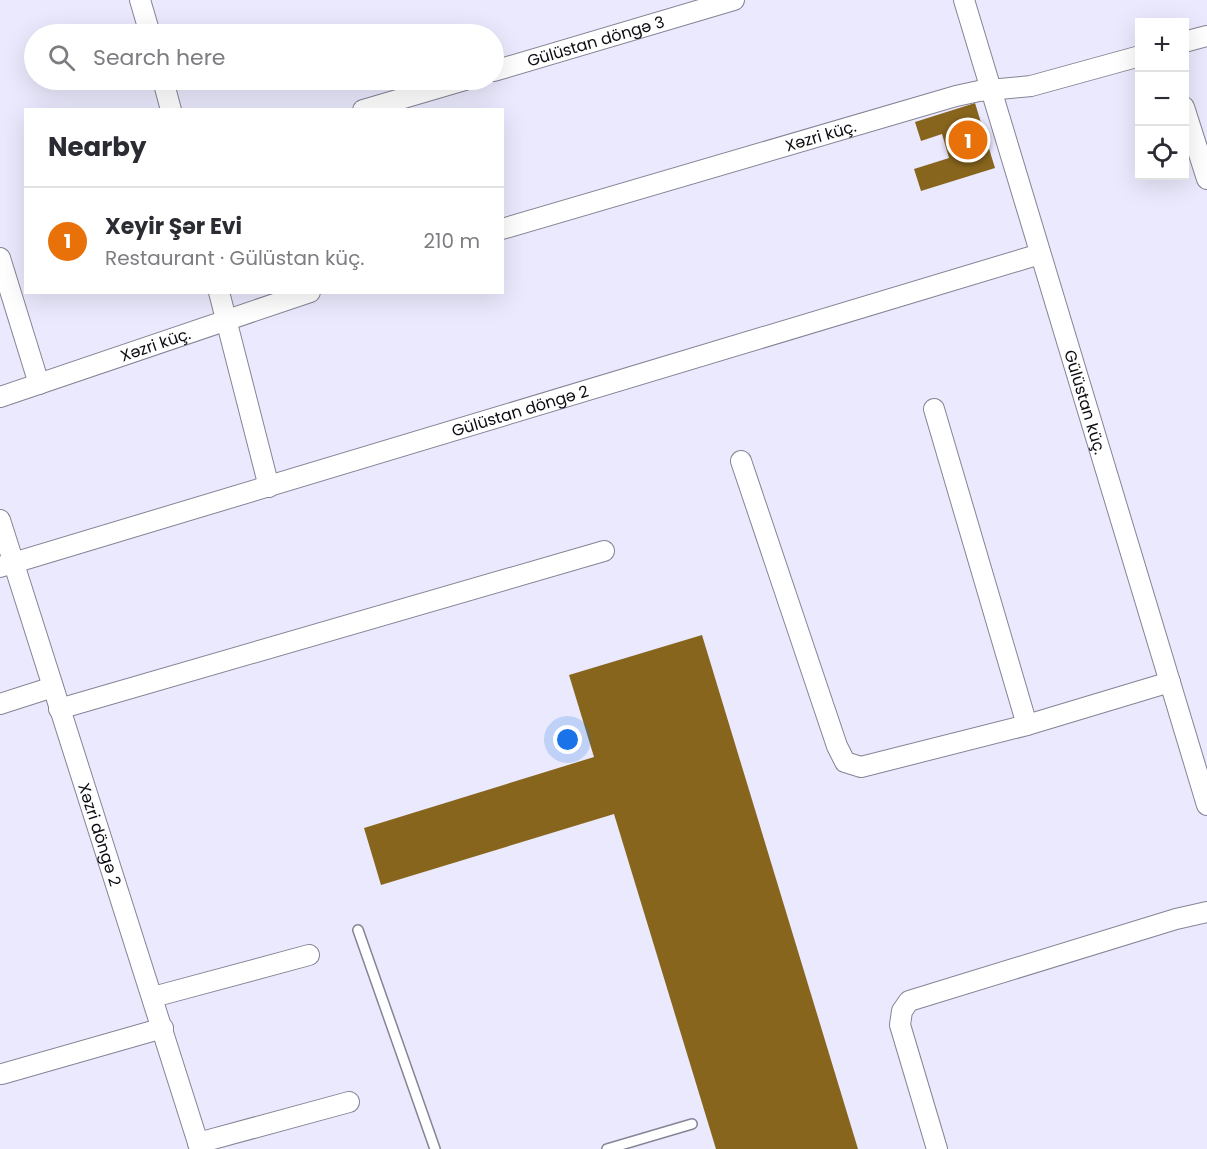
<!DOCTYPE html>
<html lang="en">
<head>
<meta charset="utf-8">
<style>
  body { margin:0; font-family:Poppins,sans-serif; background:#f7f7f7; color:#2b2b33 }
  .controls { position:absolute; right:18px; top:18px; display:grid; overflow:hidden; border-radius:0px; box-shadow:0 6px 24px #0002 }
  .controls button { width:54px; height:54px; display:grid; place-items:center; padding:0; border:0; border-bottom:2px solid #e1e1e2; background:#fff; color:#2b2b33; font:30px sans-serif }
  .you { position:absolute; left:568px; top:740px; width:21px; height:21px; margin:-15px; border:4px solid #fff; border-radius:50%; background:#1a73e8; box-shadow:0 0 0 9px #1a73e833 }
  .badge { display:grid; place-items:center; width:39px; height:39px; border-radius:50%; background:#7c3aed; color:#fff; font-size:20px; font-weight:700 }
  .pin { position:absolute; translate:-50% -50%; border:3px solid #fff; box-shadow:0 2px 6px #0006 }
  .list { margin:0; padding:0; list-style:none }
  h2 { display:flex; justify-content:space-between; align-items:center; height:78px; margin:0; padding:0 24px; font-size:26px }
  h2 small { font-size:20px; font-weight:400; color:#7c7c81 }
  .list li { display:grid; grid-template-columns:39px 1fr auto; gap:18px; align-items:center; box-sizing:border-box; height:108px; padding:0 24px; border-top:2px solid #e1e1e2 }
  .list b { display:block; font-size:22px; white-space:nowrap }
  .list p { margin:0; font-size:20px; white-space:nowrap; color:#7c7c81 }
  .list em { font-size:20px; font-style:normal; color:#7c7c81 }
  .icon { flex:none; width:33px; height:33px; fill:none; stroke:currentColor; stroke-width:2; stroke-linecap:round; stroke-linejoin:round }
  .map { position:relative; flex:none; width:1207px; height:1149px; overflow:hidden }
  .search { position:absolute; background:#fff; box-shadow:0 6px 24px #0002; left:24px; top:24px; width:480px; height:66px; display:flex; align-items:center; gap:15px; box-sizing:border-box; padding:0 21px; border-radius:33px; color:#7c7c81; font-size:22px }
  .panel { position:absolute; background:#fff; box-shadow:0 6px 24px #0002; left:24px; top:108px; width:480px; height:186px; border-radius:0px }
  .map>svg:first-child { display:block }
  .building { fill:#88651d }
  .lines { fill:none; stroke-linecap:round; stroke-linejoin:round }
  .lane-casing { stroke:#848495; stroke-width:12 }
  .street-casing { stroke:#848495; stroke-width:22 }
  .lane { stroke:#fff; stroke-width:9 }
  .street { stroke:#fff; stroke-width:20 }
  .labels { text-anchor:middle; stroke-width:6; stroke-linejoin:round; paint-order:stroke }
  .street-label { font-size:16px; fill:#0b0b11; stroke:#f8f8fc }
</style>
</head>
<body>
<div class="map">
<svg width="1207" height="1149" viewBox="0 0 1207 1149">
  <rect width="100%" height="100%" fill="#eae9fd"/>
  <!-- building -->
  <path class="building" d="M975,103L995,168L921,191L914,169L949,158L942,134L921,141L915,122Z
    M702,635L858,1149H716L614,814L381,885L364,828L594,757L569,675Z"/>
  <g class="lines">
    <defs>
      <path id="lane" d="M358,930L435,1149
        M607,1149L692,1124"/>
      <g id="street">
        <path d="M140,0L150,34"/>
        <path id="s1" d="M964,0L1207,805"/>
        <path d="M1184,42L1207,36"/>
        <path id="s2" d="M494,71L734,0"/>
        <path d="M163,80L171,110"/>
        <path d="M1184,107L1207,179"/>
        <path d="M363,110L465,80"/>
        <path id="s3" d="M502,229L956,96L979,91L1031,86L1140,56"/>
        <path d="M0,258L39,384"/>
        <path d="M219,292L269,487"/>
        <path id="s4" d="M0,397L310,292"/>
        <path d="M934,409L1027,725"/>
        <path d="M741,461L837,746L845,762L861,767L1027,725L1170,682"/>
        <path id="s5" d="M0,520L200,1149"/>
        <path id="s6" d="M0,567L1040,254"/>
        <path d="M0,704L53,687"/>
        <path d="M59,709L604,551"/>
        <path d="M153,997L309,955"/>
        <path d="M2,1074L163,1028"/>
        <path d="M198,1143L349,1102"/>
        <path d="M937,1149L900,1025L902,1011L909,1001L1176,919L1207,912"/>
      </g>
    </defs>
    <!-- lane casing -->
    <use href="#lane" class="lane-casing"/>
    <!-- street casing -->
    <use href="#street" class="street-casing"/>
    <!-- lane -->
    <use href="#lane" class="lane"/>
    <!-- street -->
    <use href="#street" class="street"/>
  </g>
  <g class="labels">
    <!-- street labels -->
    <g class="street-label">
      <text dy="6" stroke="none"><textPath href="#s2" startOffset="106">Gülüstan döngə 3</textPath></text>
      <text dy="6" stroke="none"><textPath href="#s3" startOffset="332">Xəzri küç.</textPath></text>
      <text dy="6" stroke="none"><textPath href="#s4" startOffset="164">Xəzri küç.</textPath></text>
      <text dy="6" stroke="none"><textPath href="#s1" startOffset="420">Gülüstan küç.</textPath></text>
      <text dy="6" stroke="none"><textPath href="#s6" startOffset="543">Gülüstan döngə 2</textPath></text>
      <text dy="6" stroke="none"><textPath href="#s5" startOffset="330">Xəzri döngə 2</textPath></text>
    </g>
  </g>
</svg>
<div class="controls">
<button>+</button>
<button>−</button>
<button><svg class="icon" aria-label="locate" viewBox="0 0 24 24"><circle cx="12" cy="12" r="6"/><path d="M12 2v4M12 18v4M2 12h4M18 12h4"/></svg></button>
</div>
<div class="you"></div>
<div class="pin badge" style="left:968px;top:140px;background:#e8710a">1</div>
<div class="search"><svg class="icon" aria-label="search" viewBox="0 0 24 24"><circle cx="10" cy="10" r="6"/><path d="M15 15l6 6"/></svg>Search here</div>
<section class="panel">
<h2>Nearby<small></small></h2>
<ul class="list">
<li><span class="badge" style="background:#e8710a">1</span><div><b>Xeyir Şər Evi</b><p>Restaurant · Gülüstan küç.</p></div><em>210 m</em></li>
</ul>
</section>
</div>
</body>
</html>
